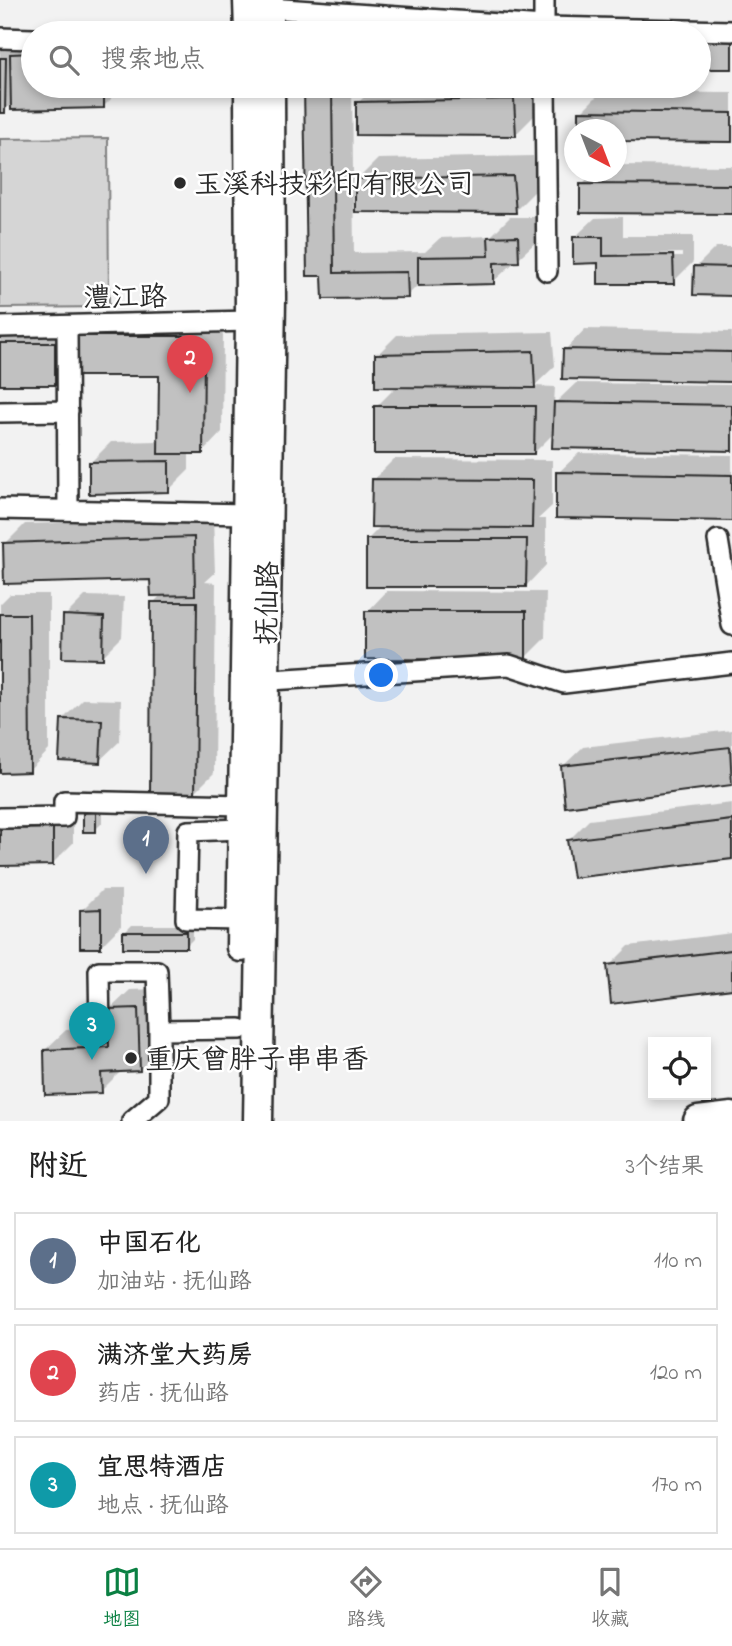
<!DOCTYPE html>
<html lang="zh">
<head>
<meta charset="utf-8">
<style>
  body { margin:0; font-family:"Indie Flower","LXGW WenKai TC",sans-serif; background:#f2f2f2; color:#222 }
  .controls { position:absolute; right:21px; bottom:21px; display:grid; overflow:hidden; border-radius:0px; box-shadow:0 4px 10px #0003 }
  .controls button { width:63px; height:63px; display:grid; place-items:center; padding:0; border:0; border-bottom:2px solid #e0e0e0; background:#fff; color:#222; font:35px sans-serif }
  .compass { position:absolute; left:564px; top:119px; width:63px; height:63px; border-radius:50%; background:#fff; box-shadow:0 4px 10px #0003; rotate:138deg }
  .you { position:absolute; left:382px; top:676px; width:24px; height:24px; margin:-18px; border:5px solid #fff; border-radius:50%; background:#1a73e8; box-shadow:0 0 0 10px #1a73e833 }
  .badge { display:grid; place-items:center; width:46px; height:46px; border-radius:50%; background:#0b8043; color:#fff; font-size:23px; font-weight:700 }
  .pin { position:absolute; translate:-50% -58px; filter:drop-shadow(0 2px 4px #0008) }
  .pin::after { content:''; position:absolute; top:37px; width:24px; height:21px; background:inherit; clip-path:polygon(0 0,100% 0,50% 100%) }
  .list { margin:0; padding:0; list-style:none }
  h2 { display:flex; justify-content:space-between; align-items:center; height:91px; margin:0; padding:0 28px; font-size:30px }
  h2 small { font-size:23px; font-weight:400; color:#767676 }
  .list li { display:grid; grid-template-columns:46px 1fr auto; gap:21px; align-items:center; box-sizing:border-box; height:98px; margin:0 14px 14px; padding:0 14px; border:2px solid #e0e0e0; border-radius:0px }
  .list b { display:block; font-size:26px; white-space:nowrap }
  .list p { margin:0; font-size:23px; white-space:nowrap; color:#767676 }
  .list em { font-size:23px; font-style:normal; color:#767676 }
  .icon { flex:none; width:38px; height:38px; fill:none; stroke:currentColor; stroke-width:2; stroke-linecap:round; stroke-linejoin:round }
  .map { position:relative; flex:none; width:732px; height:1121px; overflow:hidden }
  .search { position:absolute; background:#fff; box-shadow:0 4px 10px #0003; left:21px; right:21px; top:21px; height:77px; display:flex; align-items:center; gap:18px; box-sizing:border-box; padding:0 24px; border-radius:38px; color:#767676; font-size:26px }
  .sheet { height:427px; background:#fff }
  nav { display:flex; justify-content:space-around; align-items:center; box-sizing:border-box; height:98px; border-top:2px solid #e0e0e0; background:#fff; font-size:19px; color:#767676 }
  nav a { display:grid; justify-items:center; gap:4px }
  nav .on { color:#0b8043 }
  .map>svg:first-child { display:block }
  .green { fill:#d5d5d5; stroke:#808080; stroke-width:2 }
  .shadow { fill:#0003; fill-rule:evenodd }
  .building { fill:#c1c1c1; stroke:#2b2b2b; stroke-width:2 }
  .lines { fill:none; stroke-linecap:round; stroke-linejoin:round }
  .minor-casing { stroke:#2b2b2b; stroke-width:24 }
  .secondary-casing { stroke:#2b2b2b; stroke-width:33 }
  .minor { stroke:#fff; stroke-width:19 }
  .secondary { stroke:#fff; stroke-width:28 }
  .poi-dot { fill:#2b2b2b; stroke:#fff; stroke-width:2.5 }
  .labels { text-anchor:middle; stroke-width:5; stroke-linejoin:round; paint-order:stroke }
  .poi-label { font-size:28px; fill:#2b2b2b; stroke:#fff; text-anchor:start }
  .street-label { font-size:28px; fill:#2b2b2b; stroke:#fff }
</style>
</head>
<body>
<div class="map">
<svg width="732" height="1121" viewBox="0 0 732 1121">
  <rect width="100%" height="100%" fill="#f2f2f2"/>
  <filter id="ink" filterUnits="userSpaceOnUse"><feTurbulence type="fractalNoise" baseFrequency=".0143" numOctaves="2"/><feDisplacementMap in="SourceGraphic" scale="14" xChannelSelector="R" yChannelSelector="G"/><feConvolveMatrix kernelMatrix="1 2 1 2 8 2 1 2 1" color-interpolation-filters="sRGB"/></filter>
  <g filter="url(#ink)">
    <!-- green -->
    <path class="green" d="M108,138L109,307L0,308V139Z"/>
    <!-- shadow -->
    <path class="shadow" d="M391,9L497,10V33H307L326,15L374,14V26Z
      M0,44L33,47V86H111V99L104,106L13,102L4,111H0Z
      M306,86H352L354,253L425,252L440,238L491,236L510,217H538V240L493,282L419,284L407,296L324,274H309Z
      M375,86H534L536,114L516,134L358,103Z
      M601,92L732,93V140L616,130L581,112Z
      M533,156L536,190L515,211L357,180L378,159Z
      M616,165L732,166V212L582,185L595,172H616Z
      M623,217V236H693V262L673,282L600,262L574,238L595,218ZM682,253V257H618V254Z
      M716,247H732V294L696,267Z
      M99,316L204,317L223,335L222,432L202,453L189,452V470L168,491L90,463L111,442L160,441L161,374L78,336Z
      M0,329L69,330L68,369L54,384L0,383Z
      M585,329L732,332V380L565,350Z
      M552,332L555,366L534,386L555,387L554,404L576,383L732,385V449L555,432L534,453L376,407L397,386L377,355L397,335Z
      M579,453L732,455V520L558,473Z
      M394,459L552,460V506L538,519H546V565L526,586L368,539L382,525L373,480Z
      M213,518L215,573L205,582L216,583L214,773L194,793L153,603L162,594L152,578L5,544L25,524Z
      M387,591L546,592L545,638L525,658L367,612Z
      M10,594H49V750L29,771H0V604Z
      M85,596L124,597L122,637L102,657L65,616Z
      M83,699L121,700L120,741L99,761L62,720Z
      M732,730V784L566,805L562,767L583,747Z
      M732,803V857L569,840L589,820Z
      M92,806H102V823L95,830L84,813Z
      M0,809H73V843L52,864H0Z
      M102,890H121V926L101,946L82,910Z
      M132,925H193V939L186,946L125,932Z
      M732,933V987L609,966L629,946Z
      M158,989L160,1049L140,1069L122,1070L101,1091L45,1050L66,1030L110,1028L109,1010L130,990Z"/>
    <!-- building -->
    <path class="building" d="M368,29L477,30V33H368Z
      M699,40L732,41V69H699Z
      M33,53V86H104V108L11,110L10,54Z
      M0,58H6L5,113H0Z
      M304,86H332L334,273L407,272L408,298L323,299L322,276H307Z
      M514,99L516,136L356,135V102Z
      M579,111L732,113V142L616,141V130H579Z
      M513,176L516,213L355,212V179Z
      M580,184L732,185V214L580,213Z
      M518,236L519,262L494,263V284L418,286V257L489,256L488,237Z
      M573,237H603V256L673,255L674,284H598V263L573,264Z
      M694,266L732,267V296L693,295Z
      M77,336H184L204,356L203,454H158L159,376H76Z
      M0,343H55V385H0Z
      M563,349L732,352V382L562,379Z
      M533,351L535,388L375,387V354Z
      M554,402L732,405V451L552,448Z
      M374,406H535L534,454H374Z
      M169,461V492L89,494V462Z
      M556,472L732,475V521L556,518Z
      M372,479L533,480L532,528L371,527Z
      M194,537L195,595L151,596L150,580L4,584L3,543Z
      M366,539H527L526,587H366Z
      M151,602H197L195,795H150Z
      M365,611H526V660L365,659Z
      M0,614H29L30,772L0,773Z
      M63,615L104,617L103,659L62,658Z
      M61,719L102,720L100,763L59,761Z
      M730,747L732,785L565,807L561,766Z
      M96,812V832H83V813Z
      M732,820V859L573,878L567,840Z
      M53,828V865L0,866V829Z
      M101,909V948H80V910Z
      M123,932H187V948H123Z
      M732,950V989L611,1004L607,965Z
      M138,1008L140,1071L101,1073L102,1093L45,1095L44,1050L109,1047L108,1009Z"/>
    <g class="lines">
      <defs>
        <path id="minor" d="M269,8L544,27L732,31
          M544,33V0
          M0,38L33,39
          M545,86L547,271
          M67,326L68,510
          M0,327L250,321
          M0,412L68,411
          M0,509L247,514
          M718,540L732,625
          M255,681L509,665L564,683L732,663
          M0,818L64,817V801L243,805
          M241,920L186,919L188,831L242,829
          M100,1034L99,971H157L159,1030L240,1029
          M132,1121L159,1098V1030"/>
        <path id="secondary" d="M248,0L249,33
          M269,0V33
          M241,947L250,321L249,86
          M258,1121L271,298L270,86
          M698,1121L732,1117"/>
      </defs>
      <!-- minor casing -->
      <use href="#minor" class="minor-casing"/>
      <!-- secondary casing -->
      <use href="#secondary" class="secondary-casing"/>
      <!-- minor -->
      <use href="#minor" class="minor"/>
      <!-- secondary -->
      <use href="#secondary" class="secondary"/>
    </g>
  </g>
  <!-- markers -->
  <g class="poi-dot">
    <circle cx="180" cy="183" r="7"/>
    <circle cx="131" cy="1058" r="7"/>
  </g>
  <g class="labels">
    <!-- poi labels -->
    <g class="poi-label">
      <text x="194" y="193">玉溪科技彩印有限公司</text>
      <text x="145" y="1068">重庆曾胖子串串香</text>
    </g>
    <!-- street labels -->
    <g class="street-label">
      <text transform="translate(125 296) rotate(-1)" y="10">澧江路</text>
      <text transform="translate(266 603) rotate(-89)" y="10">抚仙路</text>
    </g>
  </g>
</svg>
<div class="controls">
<button><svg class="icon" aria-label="locate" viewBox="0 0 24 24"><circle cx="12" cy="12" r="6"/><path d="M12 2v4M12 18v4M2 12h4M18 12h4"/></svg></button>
</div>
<svg class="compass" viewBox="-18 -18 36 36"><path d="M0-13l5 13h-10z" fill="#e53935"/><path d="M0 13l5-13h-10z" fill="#767676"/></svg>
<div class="you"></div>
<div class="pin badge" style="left:146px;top:874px;background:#5c6f8a">1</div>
<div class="pin badge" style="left:190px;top:393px;background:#e0444e">2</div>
<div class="pin badge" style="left:92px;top:1060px;background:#0f9aa8">3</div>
<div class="search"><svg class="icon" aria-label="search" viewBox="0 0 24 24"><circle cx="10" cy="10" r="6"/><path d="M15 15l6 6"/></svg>搜索地点</div>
</div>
<section class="sheet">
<h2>附近<small>3个结果</small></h2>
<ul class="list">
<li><span class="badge" style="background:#5c6f8a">1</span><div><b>中国石化</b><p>加油站 · 抚仙路</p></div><em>110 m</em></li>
<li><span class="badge" style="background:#e0444e">2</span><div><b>满济堂大药房</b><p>药店 · 抚仙路</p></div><em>120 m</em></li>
<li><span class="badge" style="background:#0f9aa8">3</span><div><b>宜思特酒店</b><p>地点 · 抚仙路</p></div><em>170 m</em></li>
</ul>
</section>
<nav>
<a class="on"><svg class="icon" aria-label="map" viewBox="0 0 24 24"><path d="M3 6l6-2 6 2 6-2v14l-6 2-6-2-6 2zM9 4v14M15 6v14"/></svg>地图</a>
<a><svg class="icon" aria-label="directions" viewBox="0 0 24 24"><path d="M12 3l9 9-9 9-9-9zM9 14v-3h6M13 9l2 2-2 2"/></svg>路线</a>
<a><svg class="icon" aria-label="saved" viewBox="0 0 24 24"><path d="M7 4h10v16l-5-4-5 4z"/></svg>收藏</a>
</nav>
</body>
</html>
